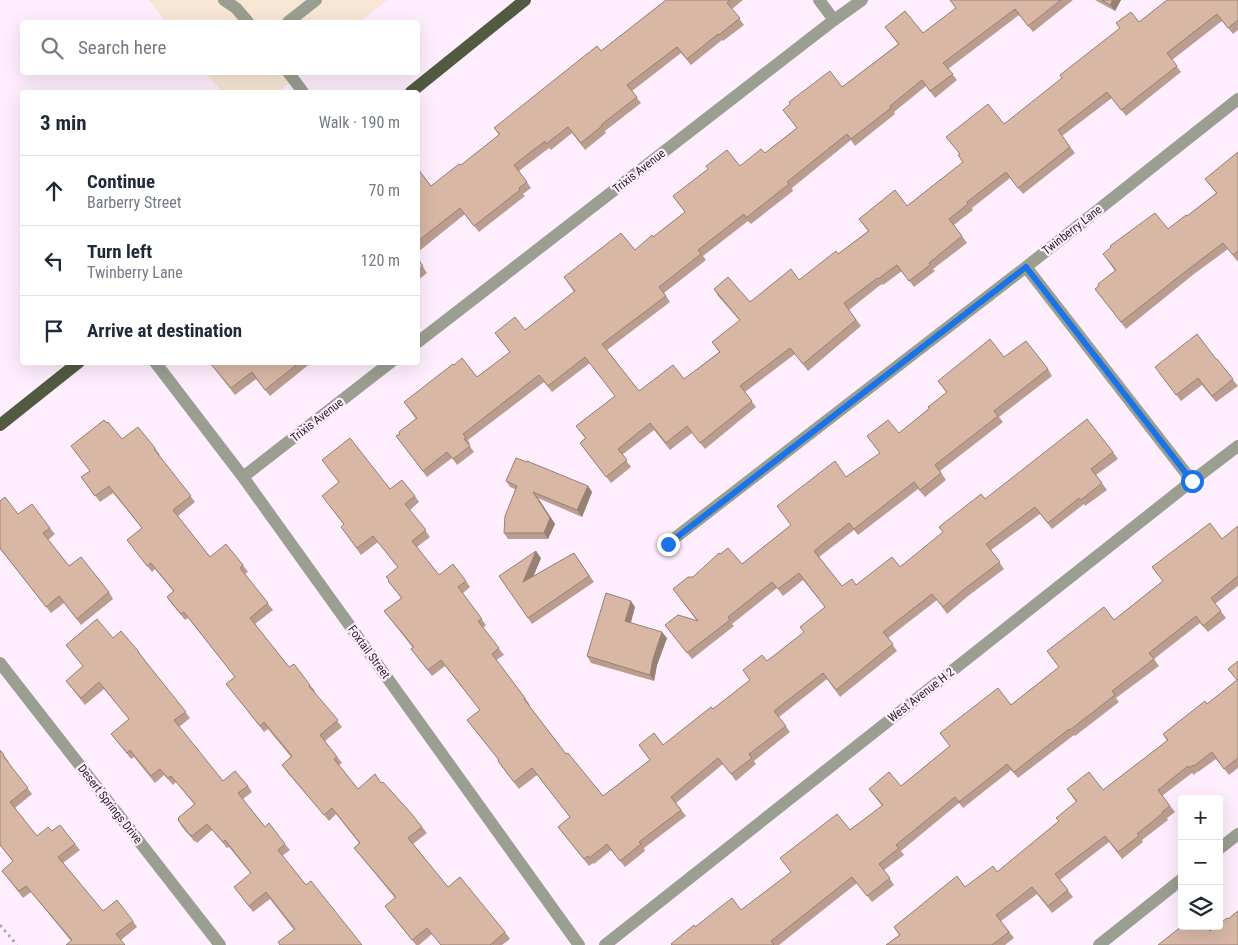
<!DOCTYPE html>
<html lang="en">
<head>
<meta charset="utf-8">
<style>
  body { margin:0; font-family:"Roboto Condensed",sans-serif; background:#f6f6f7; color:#1f2937 }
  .controls { position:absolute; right:15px; bottom:15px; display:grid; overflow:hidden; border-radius:5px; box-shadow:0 5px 20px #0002 }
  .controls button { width:45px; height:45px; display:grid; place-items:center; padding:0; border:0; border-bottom:1px solid #e0e1e3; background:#fff; color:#1f2937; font:25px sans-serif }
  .stop { position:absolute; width:15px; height:15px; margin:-11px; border:4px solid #1a73e8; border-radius:50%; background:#fff }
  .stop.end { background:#1a73e8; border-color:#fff; box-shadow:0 1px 5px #0008 }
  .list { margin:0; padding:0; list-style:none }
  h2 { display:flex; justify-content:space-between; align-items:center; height:65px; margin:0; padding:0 20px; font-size:21px }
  h2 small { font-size:16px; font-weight:400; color:#747a83 }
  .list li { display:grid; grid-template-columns:32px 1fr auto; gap:15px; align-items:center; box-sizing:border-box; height:70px; padding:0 20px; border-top:1px solid #e0e1e3 }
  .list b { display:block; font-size:19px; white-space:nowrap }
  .list p { margin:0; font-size:16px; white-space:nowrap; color:#747a83 }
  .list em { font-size:16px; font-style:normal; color:#747a83 }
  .icon { flex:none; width:28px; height:28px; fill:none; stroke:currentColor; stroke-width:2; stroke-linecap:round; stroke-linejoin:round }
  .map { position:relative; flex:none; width:1238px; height:945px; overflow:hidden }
  .search { position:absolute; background:#fff; box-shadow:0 5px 20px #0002; left:20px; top:20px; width:400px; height:55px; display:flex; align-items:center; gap:12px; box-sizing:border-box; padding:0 18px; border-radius:5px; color:#747a83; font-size:19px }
  .panel { position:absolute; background:#fff; box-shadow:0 5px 20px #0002; left:20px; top:90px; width:400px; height:275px; border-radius:5px }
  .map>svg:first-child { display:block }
  .industrial { fill:#f8e7d5 }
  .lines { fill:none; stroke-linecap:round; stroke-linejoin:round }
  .path { stroke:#b2a3b1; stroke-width:3; stroke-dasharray:2.5 4; stroke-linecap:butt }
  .lane { stroke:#9a9f91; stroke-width:12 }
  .street { stroke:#9a9f91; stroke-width:12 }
  .primary { stroke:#525a42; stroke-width:12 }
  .wall { fill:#ba9d8e }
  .shaded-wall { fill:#978074 }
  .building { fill:#d8b7a5; stroke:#978074 }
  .route { stroke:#1a73e8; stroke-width:6 }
  .labels { text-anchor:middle; stroke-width:4.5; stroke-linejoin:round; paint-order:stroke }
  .street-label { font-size:12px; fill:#30252f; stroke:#ffeefd }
</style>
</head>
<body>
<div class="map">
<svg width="1238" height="945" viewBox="0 0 1238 945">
  <rect width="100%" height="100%" fill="#ffeefd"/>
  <!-- industrial -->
  <path class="industrial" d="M149,0H387L360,22H166Z
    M206,73H302L278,92H222Z"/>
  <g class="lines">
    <!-- path -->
    <path class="path" d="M0,925L17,945"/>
    <!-- lane -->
    <path class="lane" d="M224,0L236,8L248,22
      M288,22L316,0
      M288,72L303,92"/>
    <!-- street -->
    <path class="street" d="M819,0L834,20
      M1026,267L1192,481
      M418,342L834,20L862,0
      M155,362L243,477L579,945
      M243,477L391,362
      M667,544L1026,267L1238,99
      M0,663L220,945
      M1219,849L1238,834
      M605,945L1192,481L1238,446
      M1099,945L1182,879"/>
    <!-- primary -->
    <path class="primary" d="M411,92L525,0
      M0,425L79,362"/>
  </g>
  <!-- wall -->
  <path class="wall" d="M666,0H743L732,9L744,25L723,41L722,40L691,65L681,53L632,91L641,103L605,131L606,133L585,150L572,133L551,150L549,148L519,171L531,188L523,194L525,196L479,232L465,214L418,252V169L431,186L461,165L499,135L494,128L601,51Z
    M950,0H1073L1033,32L1019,15L948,69L957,80L935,98L926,86L894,112L895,114L855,146L851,140L792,188L793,191L751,224L748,221L703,256L706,260L664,293L670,302L607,350L639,391L684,379L719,352L712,342L740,321L718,296L714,289L750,302L799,280L838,254L868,231L859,219L907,206L963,162L958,155L960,154L946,137L1004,124L1139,22L1238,0V30L1233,34L1222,21L1172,60L1181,72L1126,116L1112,98L1062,136L1075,153L1023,194L1010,178L972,208L973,210L954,225L967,243L933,269L935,271L914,287L902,271L883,285L882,284L879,286L849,310L861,326L808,371L795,354L745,392L756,407L705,449L692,433L670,450L654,430L622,455L631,467L611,483L580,443L585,438L576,426L615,396L590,363L552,392L544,382L468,440L470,444L469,445L474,452L457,465L452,458L427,477L396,436L416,419L404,402L477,377L510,352L495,333L525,330L574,292L564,277L635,250L653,237L685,212L673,196L740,166L765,153L797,128L783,110L842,87L898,44L885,27L923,33L956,8Z
    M1095,0H1121L1115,11Z
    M1238,152V261H1237L1228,249L1194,274L1126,329L1095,289L1115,271L1103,254L1168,229L1187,216L1216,193L1205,179Z
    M418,259L427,273L418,280Z
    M1004,357L1048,369L1052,376L999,417L1003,422L940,471L946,480L925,497L918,489L858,535L854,530L819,557L842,586L856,585L900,567L985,499L1113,452L1118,459L1096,475L1107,490L1085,506L1084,504L1052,529L1040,514L991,550L1004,569L968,596L947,614L937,600L888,638L897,651L840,697L827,679L779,717L790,732L754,761L756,764L736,781L723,764L676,803L686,816L644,848L645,851L625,867L611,850L594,864L593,863L589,866L558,827L570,817L537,775L519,789L502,767L498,761L499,760L467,720L480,710L445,666L432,676L411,649L413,648L384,611L401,598L388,581L398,568L378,542L361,555L341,527L344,525L322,496L339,482L322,460L390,489L415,496L419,502L410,510L430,537L417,547L439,575L466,581L470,587L462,594L486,625L483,628L504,655L496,660L525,698L530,705L529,706L566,754L603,796L650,760L663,745L713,709L750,680L743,670L767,661L804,633L825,607L803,580L783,596L777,588L732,624L734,626L692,659L665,625L697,621L673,589L693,577L720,554L742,564L791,525L777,506L846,477L880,453L867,436L899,433L930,408L947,393L938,381Z
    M1216,359L1238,386L1216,402L1202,385L1181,401L1159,373Z
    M312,362L270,396L256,379L235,395L210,363Z
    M122,439L155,448L160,455H158L195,502L178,516L210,557L243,565L248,572L245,574L273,610L255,624L289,667L310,685L315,691L314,692L342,727L325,741L342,763L339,765L358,789L381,783L422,827L427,833L413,844L448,887L505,932L510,939L502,945H441L432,934L419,945H416L389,912L385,906L395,898L354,848L359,843L336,814L329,821L286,771L282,765L291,757L268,729L264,732L231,690L226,684L235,677L188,618L185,620L171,603L167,597L173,591L155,569L152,572L127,540L142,528L113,493L100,502L81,477L90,471L71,446Z
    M506,481L588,486L592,492L582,517L538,498L555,524L548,539H508L504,533L515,489L510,487Z
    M0,501L18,514L50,528L55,534L48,540L69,566L109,592L113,599L81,625L64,603L51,613L0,549Z
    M1238,526V586L1215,604L1226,618L1208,632L1200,623L1154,659L1159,666L1116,698L1119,702L1075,736L1074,735L1018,778L1011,770L963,808L959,803L901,851L904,855L884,870L894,885L872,902L857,883L779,945H672L695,927L741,910L882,806L869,789L901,786L950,746L940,733L1011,705L1059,667L1047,651L1114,620L1163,581L1152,567L1222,539Z
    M574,553L594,582L532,624L499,576L541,558L533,577Z
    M635,607L631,623L667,638L657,665L654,681L591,663L587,656Z
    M113,638L139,652L143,658L190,718L179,727L223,781L248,786L252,792L243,799L265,827L285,844L290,850L282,856L306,885L294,930L270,899L253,912L234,887L251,874L229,847L227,848L212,830L197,843L196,841L195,842L182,827L178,820L194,804L176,782L173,785L164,775L155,783L134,757L131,759L116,740L111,734L129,719L104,689L85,705L66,681L83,666L66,645Z
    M1238,661V768L1229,775L1216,759L1198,772V771L1194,775L1192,773L1162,796L1175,812L1167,818L1168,820L1142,840L1143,842L1122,859L1109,842L1060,880L1073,897L1052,913L1037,894L1001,921L1014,938L1005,945H886L899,935L894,927L965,887L997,872L1059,821L1076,802L1067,789L1103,790L1167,741L1163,734L1207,704L1237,680L1228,669Z
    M0,750L9,762H8L32,794L15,808L37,836L52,831L75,844L80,850L63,863L103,911L133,921L137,927L121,940L71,941L31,892L23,898L2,871L13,862L0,845Z"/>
  <!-- shaded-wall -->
  <path class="shaded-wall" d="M1113,0H1121L1115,11L1110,5Z
    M588,486L592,492L582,517L577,510Z
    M538,498L555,524L548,539L544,533Z
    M536,551L541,558L528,589L523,582Z
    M631,601L635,607L629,627L625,621Z
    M662,632L667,638L657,665L654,681L650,675L653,659Z"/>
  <!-- building -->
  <path class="building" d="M666,0H730L727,3L740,18L719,35L718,34L687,59L677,47L627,85L637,97L601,125L602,126L581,143L568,127L546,144L545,141L514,165L527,182L519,188L520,190L474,226L460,208L418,241V169L431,186L459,164L461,165L500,134L494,128L597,46L601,51Z
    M950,0H1061L1028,26L1015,9L943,63L953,74L930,91L922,80L890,106L891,108L851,139L847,134L787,182L789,184L746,218L744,214L698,250L701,254L659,287L666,296L602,344L639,391L673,365L684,379L720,352L712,342L740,320L714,289L728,277L750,302L791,269L799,280L836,251L838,254L869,231L859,219L895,190L907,206L963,162L958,155L960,154L946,137L988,104L1004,124L1062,78L1060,75L1120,28L1116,23L1131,12L1139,22L1167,0H1238V20L1228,28L1217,14L1167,53L1177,66L1121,110L1107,92L1058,130L1070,147L1018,188L1006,172L967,202L968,204L949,219L962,236L929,263L930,265L909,281L897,265L878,279L877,278L875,280L844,303L856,320L803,364L790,348L740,386L752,401L700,443L687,426L666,443L650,423L618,449L627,460L606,477L580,443L586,438L576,426L615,396L585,357L548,386L539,375L463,434L466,438L464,439L470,446L453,459L447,452L423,471L396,436L400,434L399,432L417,418L404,402L453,364L454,365L462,358L477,377L510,352L495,333L515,317L525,330L575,291L564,277L621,233L635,250L652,235L653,237L685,212L673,196L708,169L706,166L727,150L740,166L761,149L765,153L797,128L783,110L790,104L789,102L830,71L842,87L899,44L885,27L905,11L923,33L956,8Z
    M1102,0H1113L1110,5Z
    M1238,152V251L1233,255L1223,243L1190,268L1121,322L1095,289L1099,286L1098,284L1116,270L1103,254L1111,247L1110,246L1155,213L1168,229L1186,215L1187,216L1217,193L1205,179Z
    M418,259L423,266L418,271Z
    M1197,334L1216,359H1217L1233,379L1212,396L1198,378L1176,395L1155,367Z
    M990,339L1004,357L1026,341L1048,369L994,411L998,416L935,465L941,473L920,490L914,482L854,529L849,523L814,551L842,586L852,579L856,585L892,557L900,567L943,532L939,527L981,494L985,499L1087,419L1113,452L1091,469L1102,483L1081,500L1079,498L1048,523L1035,507L986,544L1000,562L963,590L943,607L932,594L883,632L893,644L836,690L823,673L774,711L786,726L749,754L752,758L731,774L718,758L671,797L681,810L639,842L641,844L620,861L607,844L589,858L588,856L584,859L558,827L570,817L532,768L514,782L498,761L499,760L467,720L480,710L441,660L428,670L411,649L414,647L384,611L402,598L388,581L389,580L386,577L398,567L373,536L357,548L341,527L344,524L322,496L339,482L322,460L350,438L390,489L402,480L415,496L405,504L426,530L412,541L439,575L453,564L466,581L458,587L482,619L478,621L499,648L492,654L525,698L524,699L566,754L568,753L603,796L650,760L639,745L654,733L663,745L711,707L713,709L750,680L743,670L762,655L767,661L804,632L800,627L825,607L799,573L778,589L772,582L728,617L730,620L687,653L665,625L678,615L698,621L673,589L688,577H693L719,553L720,554L728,548L742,564L771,541L791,525L777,506L835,461L846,477L880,453L867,436L888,420L899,433L930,408L928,407L947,392L938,381Z
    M300,362L265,390L252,372L231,388L210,363Z
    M104,420L107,423L108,422L122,439L138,427L155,448L154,449L191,496L173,510L210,557L226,544L243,565L240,568L268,603L250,618L289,667L294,664L310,685L309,686L338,720L320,735L337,757L334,759L358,789L375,774L381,783L383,782L410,812L422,827L408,838L448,887L460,877L505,932L490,945H441L427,928L412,940L385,906L396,897L354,848L360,843L332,808L324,815L282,765L292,756L264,722L260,726L226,684L235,677L184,612L181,614L167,597L174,591L151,563L147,566L127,540L142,528L109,486L95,496L81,477L90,471L71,446Z
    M516,458L527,462V461L588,486L577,510L533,492L550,518L544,533H504L505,516L517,486L506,481Z
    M5,497L18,514L32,504L50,528L43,533L69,566L81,557L109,592L77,619L59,596L46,607L0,548V501Z
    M1210,523L1222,539L1238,526V576L1211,598L1221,611L1203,626L1196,616L1149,653L1154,659L1112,691L1115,695L1070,730L1069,729L1014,772L1007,764L959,802L955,797L896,845L899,848L879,864L890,878L867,896L852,877L771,941L774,945H672L671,944L694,925L695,927L732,898L741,910L791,872L780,858L837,814L850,830L883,805L869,789L889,772L901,786L950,746L940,733L998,688L1011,705L1059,667L1047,651L1104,607L1114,620L1163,581L1152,567Z
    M536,551L523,582L574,553L589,576L528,618L499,576Z
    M606,593L631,601L625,621L662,632L653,659L650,675L587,656Z
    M97,619L113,638L121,631L139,652H138L186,712L174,720L223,781L235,771L248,786L238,793L265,827L269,823L285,844L278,850L306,885L311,881L362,945H280L278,942L295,929L266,892L249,906L234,887L251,873L225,840L223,842L207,824L192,836L191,835H190L178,820L179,819L178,818L195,804L171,776L168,778L160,769L151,776L130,750L127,753L111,734L129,719L99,682L81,698L66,681L83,666L66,645Z
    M1238,661V758L1224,769L1212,752L1194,766L1193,765L1189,768L1188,766L1158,790L1170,806L1162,812L1163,813L1137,834L1139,836L1118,852L1105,836L1055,874L1068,890L1048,906L1032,887L996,915L1009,932L992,945H886L900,935L894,927L957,876L965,887L993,866L997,872L1059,821L1056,818L1077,801L1067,789L1089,772L1103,790L1168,740L1163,734L1205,701L1207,704L1237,680L1228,669Z
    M0,750L4,755L3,756L28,788L10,802L37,836L48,827L52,831L60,825L75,844L58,857L103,911L117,900L133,921L116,934L125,945H66L72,940L26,886L19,891L2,871L13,861L0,845Z
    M1238,911V945H1158L1182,926H1206L1210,931L1216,926H1219V924L1227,918L1228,919Z"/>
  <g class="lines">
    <!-- route -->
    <path class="route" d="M668,544L1026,267L1192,481"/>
  </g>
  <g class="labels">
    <!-- street labels -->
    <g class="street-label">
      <text transform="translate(639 171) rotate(-38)" y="4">Trixis Avenue</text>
      <text transform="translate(1072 230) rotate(-38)" y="4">Twinberry Lane</text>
      <text transform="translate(317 420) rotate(-38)" y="4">Trixis Avenue</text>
      <text transform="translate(369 652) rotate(54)" y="4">Foxtail Street</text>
      <text transform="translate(921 695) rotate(-38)" y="4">West Avenue H 2</text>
      <text transform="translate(110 804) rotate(52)" y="4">Desert Springs Drive</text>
    </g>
  </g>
</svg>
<div class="controls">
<button>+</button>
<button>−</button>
<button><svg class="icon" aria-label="layers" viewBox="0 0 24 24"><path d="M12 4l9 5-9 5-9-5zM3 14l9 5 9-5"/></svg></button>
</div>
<div class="stop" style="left:1192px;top:481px"></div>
<div class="stop end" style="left:668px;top:544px"></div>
<div class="search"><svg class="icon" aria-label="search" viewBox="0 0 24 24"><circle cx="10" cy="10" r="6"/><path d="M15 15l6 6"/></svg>Search here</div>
<section class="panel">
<h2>3 min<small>Walk · 190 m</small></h2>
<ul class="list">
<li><svg class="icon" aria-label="ahead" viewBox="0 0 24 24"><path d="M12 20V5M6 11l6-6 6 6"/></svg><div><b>Continue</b><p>Barberry Street</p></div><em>70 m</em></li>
<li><svg class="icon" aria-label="left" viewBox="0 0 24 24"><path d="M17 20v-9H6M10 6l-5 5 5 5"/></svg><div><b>Turn left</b><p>Twinberry Lane</p></div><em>120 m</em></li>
<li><svg class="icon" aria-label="arrive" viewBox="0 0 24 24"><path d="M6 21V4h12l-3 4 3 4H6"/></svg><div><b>Arrive at destination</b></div></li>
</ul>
</section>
</div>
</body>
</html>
